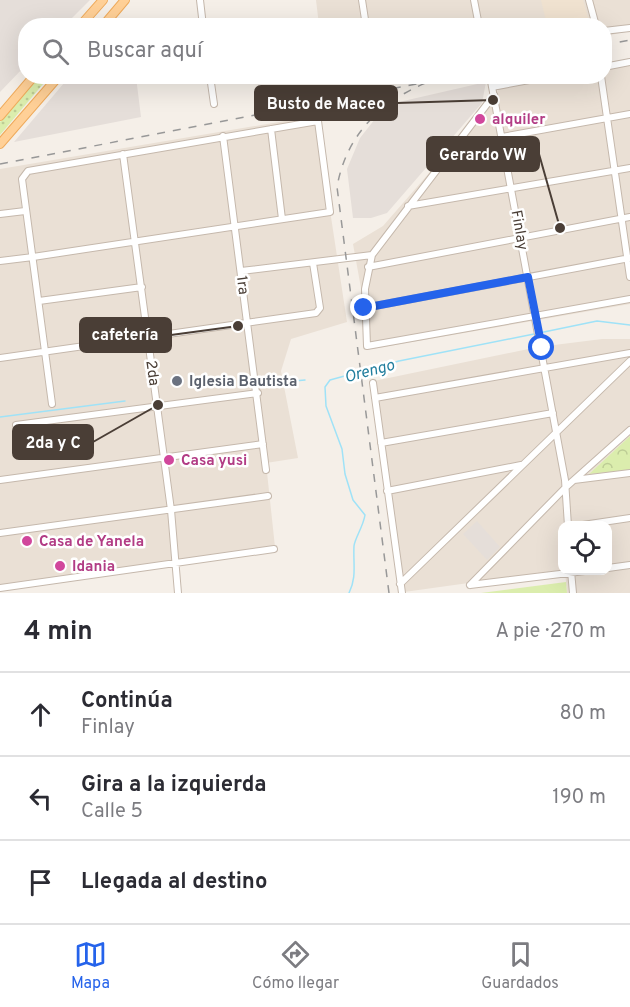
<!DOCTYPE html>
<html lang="es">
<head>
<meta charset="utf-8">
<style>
  body { margin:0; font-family:Overpass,sans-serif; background:#f7f7f7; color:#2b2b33 }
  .controls { position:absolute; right:18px; bottom:18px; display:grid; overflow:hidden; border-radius:12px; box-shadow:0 6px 24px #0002 }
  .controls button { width:54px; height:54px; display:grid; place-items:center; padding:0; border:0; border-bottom:2px solid #e1e1e2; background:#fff; color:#2b2b33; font:30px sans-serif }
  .stop { position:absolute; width:18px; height:18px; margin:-14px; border:4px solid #2563eb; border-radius:50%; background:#fff }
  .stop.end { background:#2563eb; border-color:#fff; box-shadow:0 2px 6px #0008 }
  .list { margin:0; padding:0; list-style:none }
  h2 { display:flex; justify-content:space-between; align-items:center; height:78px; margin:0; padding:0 24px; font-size:26px }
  h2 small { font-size:20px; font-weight:400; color:#7c7c81 }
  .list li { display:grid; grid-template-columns:39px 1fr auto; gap:18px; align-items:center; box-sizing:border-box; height:84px; padding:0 24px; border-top:2px solid #e1e1e2 }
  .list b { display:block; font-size:22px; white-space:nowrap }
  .list p { margin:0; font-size:20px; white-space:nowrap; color:#7c7c81 }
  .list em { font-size:20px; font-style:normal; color:#7c7c81 }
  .icon { flex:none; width:33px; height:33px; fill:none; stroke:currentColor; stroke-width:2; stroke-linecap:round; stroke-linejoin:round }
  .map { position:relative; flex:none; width:630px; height:593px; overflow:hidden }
  .search { position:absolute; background:#fff; box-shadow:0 6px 24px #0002; left:18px; right:18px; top:18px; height:66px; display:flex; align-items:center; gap:15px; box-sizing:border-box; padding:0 21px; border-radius:24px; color:#7c7c81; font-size:22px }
  .sheet { height:330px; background:#fff }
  nav { display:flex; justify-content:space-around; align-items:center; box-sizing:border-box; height:84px; border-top:2px solid #e1e1e2; background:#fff; font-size:16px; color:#7c7c81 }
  nav a { display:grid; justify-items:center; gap:3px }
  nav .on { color:#2563eb }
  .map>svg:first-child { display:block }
  .residential { fill:#eae0d5 }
  .industrial { fill:#e5ded9 }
  .education { fill:#f0e2d0 }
  .grass { fill:url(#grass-dots) }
  .forest { fill:url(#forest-crowns) }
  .garden { fill:#dbedad }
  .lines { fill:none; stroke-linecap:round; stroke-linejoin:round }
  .stream { stroke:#9fe2f7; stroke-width:1.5 }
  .minor-casing { stroke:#c5b8ac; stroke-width:8 }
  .major-casing { stroke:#efab5c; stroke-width:10 }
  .minor { stroke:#fff; stroke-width:6 }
  .major { stroke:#ffd097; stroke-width:8 }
  .rail { stroke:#989898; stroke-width:1.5; stroke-dasharray:8 8; stroke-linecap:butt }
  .route { stroke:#2563eb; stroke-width:8 }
  .hotel-dot { fill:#d1479c; stroke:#fff; stroke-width:2 }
  .worship-dot { fill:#6b7280; stroke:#fff; stroke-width:2 }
  .labels { text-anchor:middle; stroke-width:5; stroke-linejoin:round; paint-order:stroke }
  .hotel-label { font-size:15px; font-weight:bold; fill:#b23c85; stroke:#fff; text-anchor:start }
  .street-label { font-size:15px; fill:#4a3e36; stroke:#fff }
  .worship-label { font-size:15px; font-weight:bold; fill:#5b616d; stroke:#fff; text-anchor:start }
  .water-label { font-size:16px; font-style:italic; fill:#207d9d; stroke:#fff }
  .leader { fill:none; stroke:#4a3e36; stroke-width:2 }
  .callout-dot { fill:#4a3e36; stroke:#fff; stroke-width:2 }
  .callout { fill:#4a3e36; stroke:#4a3e36; stroke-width:2 }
  .callout-label { font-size:16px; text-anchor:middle; font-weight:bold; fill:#fff }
</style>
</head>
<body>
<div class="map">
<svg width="630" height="593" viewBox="0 0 630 593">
  <defs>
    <pattern id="grass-dots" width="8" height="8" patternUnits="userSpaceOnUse" patternTransform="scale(1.5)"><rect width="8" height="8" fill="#dbedad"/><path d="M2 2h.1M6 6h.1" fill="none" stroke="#bdcc95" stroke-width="1.8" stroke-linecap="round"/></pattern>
    <pattern id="forest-crowns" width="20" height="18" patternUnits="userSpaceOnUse" patternTransform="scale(1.5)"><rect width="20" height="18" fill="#dbedad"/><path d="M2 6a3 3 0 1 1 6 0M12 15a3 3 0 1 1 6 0" fill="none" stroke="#bdcc95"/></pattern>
  </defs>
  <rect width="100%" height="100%" fill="#f5efe8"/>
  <!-- residential -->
  <path class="residential" d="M316,0H630V31L605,36L604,26L319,25Z
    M630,65V304L372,349L353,244L383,226L484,110L499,89L566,77L604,76L605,69Z
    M320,115L326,184L347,322L291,339L281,371L298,458L266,463L275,547L0,591V169Z
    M602,339H630V436L590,473L630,470V593H567L565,571L608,570V526H562V570L404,592L374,381L538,347Z"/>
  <!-- industrial -->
  <path class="industrial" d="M0,0H90L65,25L26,26L25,66L0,92Z
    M70,76L136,77L141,117L14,142Z
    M486,82L482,103L387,213L371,218H353L347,169L360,138L375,119L399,102Z
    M477,521L500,547L487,560L463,534Z"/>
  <!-- education -->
  <path class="education" d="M541,0H583L590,25H547Z"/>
  <!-- grass -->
  <path class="grass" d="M39,77H49L0,135V122Z"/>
  <!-- forest -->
  <path class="forest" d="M630,436V470L589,474Z"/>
  <!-- garden -->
  <path class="garden" d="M566,582L567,593H481Z"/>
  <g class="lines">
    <!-- stream -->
    <path class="stream" d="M539,333L597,321L630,325
      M261,384L305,380
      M0,417L125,401
      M349,593C357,577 353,564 354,546C355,538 363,527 365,515L353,500L345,474L342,449L326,406L325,387L330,380L399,361L534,334"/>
    <defs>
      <path id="minor" d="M200,0L203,26
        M362,0L366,26
        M474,0L479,26
        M589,0L596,26
        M604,31L630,28
        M604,67L630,62
        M210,76L214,104
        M490,76L565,480L568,526
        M601,76L630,277
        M492,87L551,76
        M494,95L372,255L365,289L367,346L630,299
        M271,129L282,219
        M223,136L266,470
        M502,137L630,114
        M123,154L171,510L178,593
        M408,206L630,168
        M0,214L25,211
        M0,261L33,257L330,212L318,121L28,171L22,179L52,404
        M368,267L630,217
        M241,271L372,255
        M39,301L142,287
        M364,308L630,258
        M0,358L316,313L320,308L313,263
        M373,383L402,593
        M375,398L630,353
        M16,425L258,393
        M381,443L553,413
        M0,480L263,444
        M574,480L630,473
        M387,491L521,465
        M576,526L630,518
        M0,533L268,496
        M608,568L630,565
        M571,571L573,593
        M400,584L630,361
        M470,585L566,487L630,430
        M470,585L593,570
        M0,588L274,549"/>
      <path id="major" d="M80,26L103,0
        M103,26L125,0
        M0,116L34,76
        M0,144L59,76"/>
    </defs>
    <!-- minor casing -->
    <use href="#minor" class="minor-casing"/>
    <!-- major casing -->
    <use href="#major" class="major-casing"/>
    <!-- minor -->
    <use href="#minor" class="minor"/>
    <!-- major -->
    <use href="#major" class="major"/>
    <!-- rail -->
    <path class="rail" d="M604,45L630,40
      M0,164L458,76
      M389,593L337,187C346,135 381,101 428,82"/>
  </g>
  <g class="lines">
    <!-- route -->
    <path class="route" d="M364,308L528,277L542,348"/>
  </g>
  <!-- markers -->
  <g class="hotel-dot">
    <circle cx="480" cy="119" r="6"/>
    <circle cx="169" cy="460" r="6"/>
    <circle cx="27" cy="541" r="6"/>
    <circle cx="60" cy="566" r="6"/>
  </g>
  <circle class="worship-dot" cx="177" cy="381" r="6"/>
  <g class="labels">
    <!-- hotel labels -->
    <g class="hotel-label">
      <text x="492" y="124">alquiler</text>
      <text x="181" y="465">Casa yusi</text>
      <text x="39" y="546">Casa de Yanela</text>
      <text x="72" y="571">Idania</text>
    </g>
    <!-- street labels -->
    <g class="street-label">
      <text transform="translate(520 230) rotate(80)" y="5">Finlay</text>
      <text transform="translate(243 285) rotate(83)" y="5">1ra</text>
      <text transform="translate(153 373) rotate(82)" y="5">2da</text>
    </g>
    <!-- worship labels -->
    <g class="worship-label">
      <text x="189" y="386">Iglesia Bautista</text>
    </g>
    <!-- water labels -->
    <g class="water-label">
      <text transform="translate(369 370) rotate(-15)" y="6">Orengo</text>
    </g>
  </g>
  <!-- callouts -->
  <path class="leader" d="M493 100L397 103M560 228L539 154M238 326L171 335M158 405L93 442"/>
  <g class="callout-dot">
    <circle cx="493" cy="100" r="6"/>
    <circle cx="560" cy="228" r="6"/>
    <circle cx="238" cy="326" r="6"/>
    <circle cx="158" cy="405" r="6"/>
  </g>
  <g class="callout">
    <rect x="255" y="86" width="142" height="34" rx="6"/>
    <rect x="427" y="137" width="112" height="34" rx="6"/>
    <rect x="80" y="318" width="91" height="34" rx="6"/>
    <rect x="13" y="425" width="80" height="34" rx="6"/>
  </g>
  <g class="callout-label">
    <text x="326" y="109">Busto de Maceo</text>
    <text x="483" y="160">Gerardo VW</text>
    <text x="125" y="340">cafetería</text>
    <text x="53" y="448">2da y C</text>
  </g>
</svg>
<div class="controls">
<button><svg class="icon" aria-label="locate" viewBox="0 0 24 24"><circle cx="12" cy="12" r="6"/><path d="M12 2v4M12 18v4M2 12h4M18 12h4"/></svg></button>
</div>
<div class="stop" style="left:542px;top:348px"></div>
<div class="stop end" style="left:364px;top:308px"></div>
<div class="search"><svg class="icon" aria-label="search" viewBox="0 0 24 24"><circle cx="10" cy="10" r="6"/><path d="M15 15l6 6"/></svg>Buscar aquí</div>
</div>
<section class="sheet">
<h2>4 min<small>A pie · 270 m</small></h2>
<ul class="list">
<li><svg class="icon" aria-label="ahead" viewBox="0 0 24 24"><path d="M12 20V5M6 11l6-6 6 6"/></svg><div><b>Continúa</b><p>Finlay</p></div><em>80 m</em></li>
<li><svg class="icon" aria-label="left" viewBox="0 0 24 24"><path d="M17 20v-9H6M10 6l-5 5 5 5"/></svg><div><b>Gira a la izquierda</b><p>Calle 5</p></div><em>190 m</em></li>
<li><svg class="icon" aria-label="arrive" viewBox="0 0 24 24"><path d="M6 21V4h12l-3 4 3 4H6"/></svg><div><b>Llegada al destino</b></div></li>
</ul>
</section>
<nav>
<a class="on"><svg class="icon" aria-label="map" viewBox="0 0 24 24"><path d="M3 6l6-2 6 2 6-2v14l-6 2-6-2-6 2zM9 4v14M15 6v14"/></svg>Mapa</a>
<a><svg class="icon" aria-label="directions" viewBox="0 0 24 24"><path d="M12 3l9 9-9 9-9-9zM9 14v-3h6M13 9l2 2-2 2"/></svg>Cómo llegar</a>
<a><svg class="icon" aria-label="saved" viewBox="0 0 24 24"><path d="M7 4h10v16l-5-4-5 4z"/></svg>Guardados</a>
</nav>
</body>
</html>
